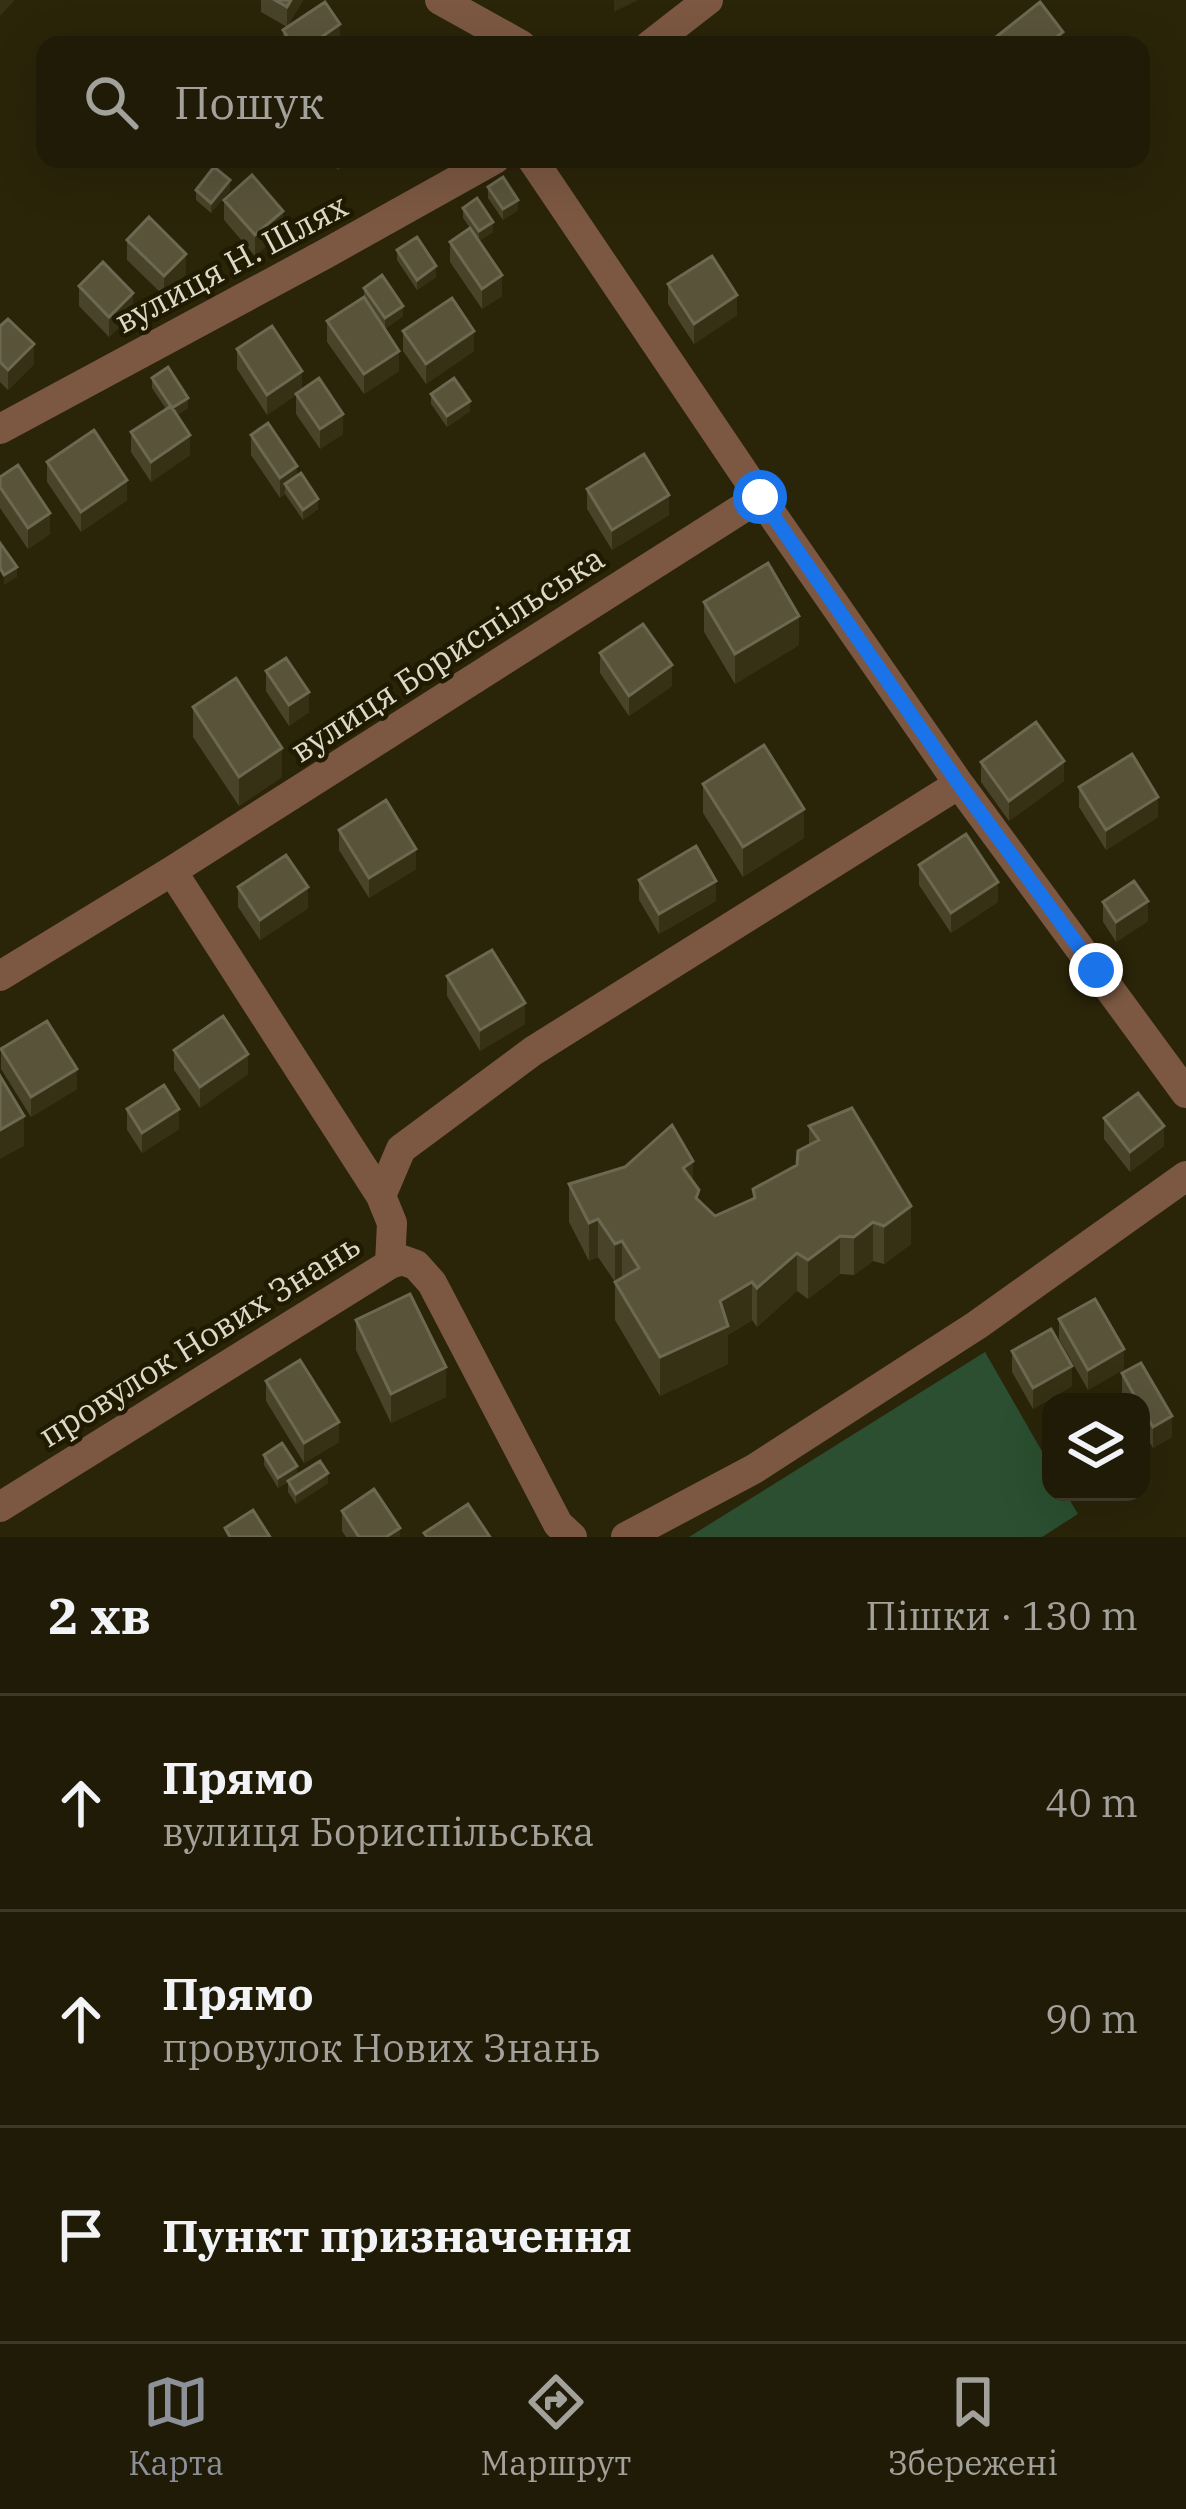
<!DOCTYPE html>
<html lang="uk">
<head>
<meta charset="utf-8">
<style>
  body { margin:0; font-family:"IBM Plex Serif",serif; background:#2d2815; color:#f1f3f6 }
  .controls { position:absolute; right:36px; bottom:36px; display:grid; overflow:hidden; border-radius:24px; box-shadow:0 12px 48px #0002 }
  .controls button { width:108px; height:108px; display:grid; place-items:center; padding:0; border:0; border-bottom:3px solid #3d3928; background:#201b07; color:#f1f3f6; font:60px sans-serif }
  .stop { position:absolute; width:36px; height:36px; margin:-27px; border:9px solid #1a73e8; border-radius:50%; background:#fff }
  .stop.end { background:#1a73e8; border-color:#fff; box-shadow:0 3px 12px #0008 }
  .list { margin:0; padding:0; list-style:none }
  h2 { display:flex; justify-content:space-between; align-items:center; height:156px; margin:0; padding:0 48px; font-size:51px }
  h2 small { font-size:39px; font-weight:400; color:#a2a19b }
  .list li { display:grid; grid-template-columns:78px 1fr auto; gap:36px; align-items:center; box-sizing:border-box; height:216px; padding:0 48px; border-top:3px solid #3d3928 }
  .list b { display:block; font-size:45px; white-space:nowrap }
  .list p { margin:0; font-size:39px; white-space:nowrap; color:#a2a19b }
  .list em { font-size:39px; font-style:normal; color:#a2a19b }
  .icon { flex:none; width:66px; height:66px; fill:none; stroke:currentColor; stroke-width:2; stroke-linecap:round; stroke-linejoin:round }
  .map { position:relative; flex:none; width:1186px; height:1537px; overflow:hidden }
  .search { position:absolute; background:#201b07; box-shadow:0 12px 48px #0002; left:36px; right:36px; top:36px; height:132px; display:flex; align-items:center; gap:30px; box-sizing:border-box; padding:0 42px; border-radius:24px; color:#a2a19b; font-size:45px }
  .sheet { height:804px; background:#201b07 }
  nav { display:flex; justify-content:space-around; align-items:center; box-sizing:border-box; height:168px; border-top:3px solid #3d3928; background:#201b07; font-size:33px; color:#a2a19b }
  nav a { display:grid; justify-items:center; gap:6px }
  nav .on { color:#8c9099 }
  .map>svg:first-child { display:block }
  .garden { fill:#2b4f30 }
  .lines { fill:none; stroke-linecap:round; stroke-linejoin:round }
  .minor { stroke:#7c5842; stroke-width:30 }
  .wall { fill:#494329 }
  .shaded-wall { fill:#363015 }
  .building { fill:#59533a; stroke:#6d6851; stroke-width:3 }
  .route { stroke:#1a73e8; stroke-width:15 }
  .labels { text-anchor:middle; stroke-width:9; stroke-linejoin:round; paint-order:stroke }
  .street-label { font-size:33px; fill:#dcd9c9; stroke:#201a01 }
</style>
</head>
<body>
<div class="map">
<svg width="1186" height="1537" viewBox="0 0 1186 1537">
  <rect width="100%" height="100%" fill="#2a2409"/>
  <!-- garden -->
  <path class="garden" d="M985,1352L1051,1467V1492H1065L1078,1514L1042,1537H689Z"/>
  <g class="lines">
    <!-- minor -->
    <path class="minor" d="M440,0L521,45
      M650,45L708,0
      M532,159L760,497
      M0,429L325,254L495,159
      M172,871L381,1196
      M0,976L172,871L760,497L959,784L1186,1093
      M390,1264L392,1223L381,1196L401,1149L533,1051L959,784
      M0,1507L390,1264L402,1260L416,1265L432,1283L558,1524L572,1537
      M626,1537L754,1469L977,1325L1186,1176"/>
  </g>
  <!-- wall -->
  <path class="wall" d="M261,0H303L287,27L261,12Z
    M283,30L340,44L283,45Z
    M329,159H353L338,170Z
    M488,187L518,210L503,220L488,198Z
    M196,190H230L211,213L196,200Z
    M224,200L283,231L255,256L224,220Z
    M463,208L493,232L479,241L502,296L482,309L450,262V242L470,228L463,218Z
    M127,240L186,274L164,296L127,260Z
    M397,250L436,277L417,290L397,260Z
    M668,284L737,315L694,344L668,304Z
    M79,286L133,313L109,337L79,306Z
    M364,288L403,316L385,329L364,298Z
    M327,321L399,371L364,394L327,342Z
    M0,326L34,364L8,390L0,382Z
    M403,331L474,351L426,384L403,351Z
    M237,349L302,390L343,434L320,449L296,414V395L267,415L237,369Z
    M152,378L188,408L177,415L190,455L151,482L131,452V432L166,409L152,388Z
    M431,394L470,411L447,427L431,404Z
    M251,435L297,476L318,509L303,520L285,494L280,498L251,455Z
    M47,462L127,500L81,532L47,482Z
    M0,477L50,534L28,549L0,508Z
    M587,489L669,515L612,550L587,509Z
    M704,602L799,645L735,684L704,632Z
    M600,653L672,686L629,716L600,673Z
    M266,671L309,712L289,726L266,691Z
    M193,707L282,777L239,806L193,737Z
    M981,762L1064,781L1009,821L981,782Z
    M703,784L804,838L743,877L703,813Z
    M1079,787L1158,817L1106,850L1079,807Z
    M339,830L416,869L369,898L339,850Z
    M919,865L998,902L951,933L919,885Z
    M639,880L716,901L659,934L639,900Z
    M238,887L308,908L260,940L238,907Z
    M1103,902L1148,921L1116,942L1103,922Z
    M447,976L525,1024L480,1051L447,996Z
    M1,1049L77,1089L31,1117L1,1069Z
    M174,1050L248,1074L200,1108L174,1070Z
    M127,1109L179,1129L142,1153L127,1130Z
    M1104,1118L1164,1146L1130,1172L1104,1139Z
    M809,1126L911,1244L884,1264L873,1261L854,1275L840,1274L808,1299L797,1291L757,1327L752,1320L728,1335V1364L660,1396L615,1320V1282L598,1257L589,1261L569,1222V1184L693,1182L699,1202L715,1216L753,1198V1189L797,1165L809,1145Z
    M1059,1319L1124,1369L1088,1390L1059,1339Z
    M356,1320L446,1397L391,1423L356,1350Z
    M1012,1351L1072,1386L1033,1409L1012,1372Z
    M1122,1373L1172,1437L1153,1448L1141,1427V1402H1126L1122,1394Z
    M266,1381L339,1442L304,1463L266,1401Z
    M264,1455L297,1476L328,1483L296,1504L288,1492V1482L278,1488L264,1465Z
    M342,1511L400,1537H346L342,1531Z"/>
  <!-- shaded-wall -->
  <path class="shaded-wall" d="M0,0H15L0,16Z
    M291,0H303L287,27V7Z
    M614,0H638L614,12Z
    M340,24V44L310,45Z
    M1063,32V45H1046Z
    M338,159H353L338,170Z
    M230,180V190L211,213V203Z
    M518,200V210L503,220V209Z
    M283,211V231L255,256V235Z
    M493,222V232L479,242V231Z
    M186,254V274L164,296V276Z
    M436,266V277L417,290V280Z
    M502,275V296L482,309V289Z
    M133,293V313L109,337V317Z
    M737,295V315L694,344V324Z
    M403,306V316L385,329V318Z
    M474,331V351L426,384V364Z
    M34,344V364L8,390V370Z
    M399,351V371L364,394V374Z
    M302,371V391L267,415V395Z
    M188,398V408L172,418V408Z
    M470,401V411L447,427V416Z
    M343,414V434L320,449V429Z
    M190,435V455L151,482V462Z
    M297,466V486L285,484V494L280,498V478Z
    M127,480V500L81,532V512Z
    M669,495V515L612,550V530Z
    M318,499V509L303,520V510Z
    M50,513V534L28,549V528Z
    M17,567V577L4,585V575Z
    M799,616V645L735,684V654Z
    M672,665V686L629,716V696Z
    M309,692V712L289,726V705Z
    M282,748V777L239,806V777Z
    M1064,761V781L1009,821V801Z
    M1158,797V817L1106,850V830Z
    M804,809V838L743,877V847Z
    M416,849V869L369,898V878Z
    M716,881V901L659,934V914Z
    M998,882V902L951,933V913Z
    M308,887V908L260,940V920Z
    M1148,901V921L1116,942V922Z
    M525,1003V1024L480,1051V1030Z
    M248,1054V1074L200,1108V1087Z
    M77,1069V1089L31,1117V1097Z
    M179,1109V1129L142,1153V1133Z
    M24,1116V1146L0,1159V1130Z
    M1164,1126V1146L1130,1172V1152Z
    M693,1161V1199L683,1168Z
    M911,1206V1244L884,1264V1226Z
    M598,1219V1257L589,1261V1223Z
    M873,1222V1261L854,1275V1237Z
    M840,1236V1274L808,1299V1260Z
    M622,1241V1279L615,1282V1244Z
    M797,1253V1291L757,1327V1288Z
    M752,1282V1320L728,1335V1364L660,1396V1357L720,1301Z
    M1124,1349V1369L1088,1390V1370Z
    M1072,1366V1386L1033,1409V1388Z
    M446,1367V1397L391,1423V1394Z
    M1172,1416V1437L1153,1448V1427Z
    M339,1422V1442L304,1463V1443Z
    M297,1466V1477L278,1488V1478Z
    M328,1473V1483L296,1504V1494Z
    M400,1528V1537H386Z"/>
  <!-- building -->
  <path class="building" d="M275,0H291L287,7Z
    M325,2L340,24L310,45H293L283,30Z
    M1040,2L1063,32L1046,45H986Z
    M214,167L230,180L211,203L196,190Z
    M252,175L283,211L255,235L224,200Z
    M503,177L518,200L503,209L488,187Z
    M477,198L493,222L479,231L463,208Z
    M149,217L186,254L164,276L127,240Z
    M470,228L502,275L482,289L450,242Z
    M417,237L436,266L417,280L397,250Z
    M712,256L737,295L694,324L668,284Z
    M103,262L133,293L109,317L79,286Z
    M382,275L403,306L385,318L364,288Z
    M364,297L399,351L364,374L327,321Z
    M452,298L474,331L426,364L403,331Z
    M8,319L34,344L8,370L0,362V326Z
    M272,326L302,371L267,395L237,349Z
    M168,367L188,398L172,408L152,378Z
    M319,378L343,414L320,429L296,394Z
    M454,378L470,401L447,416L431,394Z
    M171,406L190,435L151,462L131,432Z
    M268,423L297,466L280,478L251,435Z
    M94,430L127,480L81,512L47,462Z
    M644,454L669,495L612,530L587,489Z
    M18,465L50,513L28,528L0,487V477Z
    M301,473L318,499L303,510L285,484Z
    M0,543L17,567L4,575L0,568Z
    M768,563L799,616L735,654L704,602Z
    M643,624L672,665L629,696L600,653Z
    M286,658L309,692L289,705L266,671Z
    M236,678L282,748L239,777L193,707Z
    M1036,722L1064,761L1009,801L981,762Z
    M764,745L804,809L743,847L703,784Z
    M1132,754L1158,797L1106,830L1079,787Z
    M386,800L416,849L369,878L339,830Z
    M966,834L998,882L951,913L919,865Z
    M696,846L716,881L659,914L639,880Z
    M286,855L308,887L260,920L238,887Z
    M1134,881L1148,901L1116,922L1103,902Z
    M492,950L525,1003L480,1030L447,976Z
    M223,1016L248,1054L200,1087L174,1050Z
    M47,1021L77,1069L31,1097L1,1049Z
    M0,1076L24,1116L0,1130Z
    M164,1085L179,1109L142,1133L127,1109Z
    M1138,1093L1164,1126L1130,1152L1104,1118Z
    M852,1108L911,1206L884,1226L873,1222L854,1237L840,1236L808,1260L797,1253L757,1288L752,1282L720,1301L728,1326L660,1357L615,1282L639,1268L622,1241L615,1244L598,1219L589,1223L569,1184L625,1167L672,1125L693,1161L683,1168L699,1190L696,1198L715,1216L755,1198L753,1189L797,1165L798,1151L819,1140L809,1126Z
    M410,1294L446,1367L391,1394L356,1320Z
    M1095,1299L1124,1349L1088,1370L1059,1319Z
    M1051,1329L1072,1366L1033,1388L1012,1351Z
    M300,1360L339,1422L304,1443L266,1381Z
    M1141,1363L1172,1416L1153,1427L1141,1407V1402H1138L1122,1373Z
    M282,1443L297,1466L278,1478L264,1455Z
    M320,1461L328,1473L296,1494L288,1481Z
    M374,1489L400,1528L386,1537H359L342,1511Z
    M468,1504L490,1537H427L424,1533Z
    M253,1510L270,1537H230L225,1528Z"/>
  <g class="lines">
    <!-- route -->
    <path class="route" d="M760,497L959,784L1096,970"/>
  </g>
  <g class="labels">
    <!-- street labels -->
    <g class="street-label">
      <text transform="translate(231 263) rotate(-28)" y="12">вулиця Н. Шлях</text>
      <text transform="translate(447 654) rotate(-33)" y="12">вулиця Бориспільська</text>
      <text transform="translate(199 1340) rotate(-32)" y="12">провулок Нових Знань</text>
    </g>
  </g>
</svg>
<div class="controls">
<button><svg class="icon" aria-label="layers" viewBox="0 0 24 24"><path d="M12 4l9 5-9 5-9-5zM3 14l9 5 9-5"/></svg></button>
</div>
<div class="stop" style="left:760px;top:497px"></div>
<div class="stop end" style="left:1096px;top:970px"></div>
<div class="search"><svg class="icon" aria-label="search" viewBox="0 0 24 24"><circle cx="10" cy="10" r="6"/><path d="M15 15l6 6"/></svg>Пошук</div>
</div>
<section class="sheet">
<h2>2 хв<small>Пішки · 130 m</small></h2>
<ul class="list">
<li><svg class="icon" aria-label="ahead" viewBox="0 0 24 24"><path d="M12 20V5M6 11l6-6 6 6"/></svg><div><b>Прямо</b><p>вулиця Бориспільська</p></div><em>40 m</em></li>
<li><svg class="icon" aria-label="ahead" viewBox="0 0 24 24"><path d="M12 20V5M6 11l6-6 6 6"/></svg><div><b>Прямо</b><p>провулок Нових Знань</p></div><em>90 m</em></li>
<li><svg class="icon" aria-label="arrive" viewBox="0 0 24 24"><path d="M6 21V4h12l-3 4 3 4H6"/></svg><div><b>Пункт призначення</b></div></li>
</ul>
</section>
<nav>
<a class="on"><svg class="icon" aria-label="map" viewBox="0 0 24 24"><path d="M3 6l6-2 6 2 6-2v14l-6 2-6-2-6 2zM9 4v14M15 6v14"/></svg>Карта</a>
<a><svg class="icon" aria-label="directions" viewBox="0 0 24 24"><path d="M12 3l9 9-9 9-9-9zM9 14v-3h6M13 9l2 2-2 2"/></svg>Маршрут</a>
<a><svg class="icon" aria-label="saved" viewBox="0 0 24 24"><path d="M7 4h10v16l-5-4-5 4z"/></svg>Збережені</a>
</nav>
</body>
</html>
